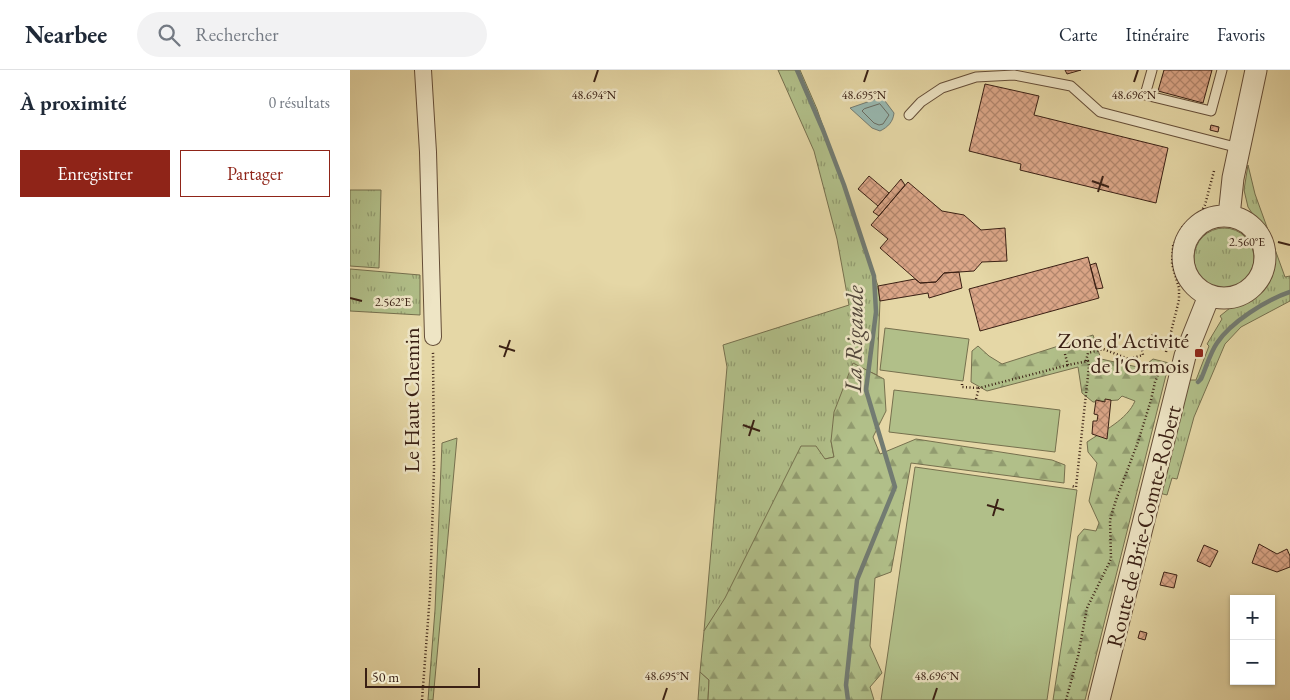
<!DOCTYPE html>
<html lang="fr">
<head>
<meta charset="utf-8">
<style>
  body { margin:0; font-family:"EB Garamond",serif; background:#f2f2f3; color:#1f2937 }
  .controls { position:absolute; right:15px; bottom:15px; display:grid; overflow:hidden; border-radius:0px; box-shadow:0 1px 4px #0004 }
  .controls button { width:45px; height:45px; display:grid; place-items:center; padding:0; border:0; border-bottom:1px solid #e0e1e3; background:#fff; color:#1f2937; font:25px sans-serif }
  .scale { position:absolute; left:15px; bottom:12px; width:115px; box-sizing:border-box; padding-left:5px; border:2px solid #3a2014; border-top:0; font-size:14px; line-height:18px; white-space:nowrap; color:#3a2014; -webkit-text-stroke:4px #eee5c5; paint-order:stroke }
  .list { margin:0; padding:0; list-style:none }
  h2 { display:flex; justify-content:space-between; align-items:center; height:65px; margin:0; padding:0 20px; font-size:21px }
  h2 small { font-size:16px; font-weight:400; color:#747a83 }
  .actions { display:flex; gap:10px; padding:15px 20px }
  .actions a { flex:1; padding:11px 0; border:1px solid #8f2418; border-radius:0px; text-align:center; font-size:18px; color:#8f2418 }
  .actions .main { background:#8f2418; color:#fff }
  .icon { flex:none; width:28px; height:28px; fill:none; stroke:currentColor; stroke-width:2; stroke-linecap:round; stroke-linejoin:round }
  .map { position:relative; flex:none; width:940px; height:630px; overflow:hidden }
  header { display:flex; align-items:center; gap:30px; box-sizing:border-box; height:70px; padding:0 25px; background:#fff; border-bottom:1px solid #e0e1e3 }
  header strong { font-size:24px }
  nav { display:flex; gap:28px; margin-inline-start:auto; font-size:18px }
  .search { width:350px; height:45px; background:#f2f2f3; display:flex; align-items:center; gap:12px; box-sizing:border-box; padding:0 18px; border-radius:28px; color:#747a83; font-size:19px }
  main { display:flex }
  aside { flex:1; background:#fff }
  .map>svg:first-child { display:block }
  .grass { fill:url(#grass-tufts); stroke:#76704e }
  .forest { fill:url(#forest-firs); stroke:#76704e }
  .pitch { fill:#b1bf89; stroke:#76704e }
  .water { fill:#98b8b0; stroke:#727b72 }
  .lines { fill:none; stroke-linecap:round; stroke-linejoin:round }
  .shore { stroke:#696c62; stroke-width:1 }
  .stream { stroke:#727b72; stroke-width:4.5 }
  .building { fill:url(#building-cross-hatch); stroke:#3a2014 }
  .service-casing { stroke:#654e38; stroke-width:11 }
  .minor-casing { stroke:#654e38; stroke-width:18 }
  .tertiary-casing { stroke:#654e38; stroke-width:23 }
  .path { stroke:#3a2014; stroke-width:2.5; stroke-dasharray:1 2.5; stroke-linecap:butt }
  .service { stroke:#eee5c5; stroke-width:9 }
  .minor { stroke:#eee5c5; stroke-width:16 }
  .tertiary { stroke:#eee5c5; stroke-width:21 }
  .ticks { fill:none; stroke:#3a2014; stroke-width:2 }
  .poi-dot { fill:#8f2418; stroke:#eee5c5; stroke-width:2 }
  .labels { text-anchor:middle; stroke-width:5; stroke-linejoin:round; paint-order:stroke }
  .poi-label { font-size:22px; fill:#3a2014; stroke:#eee5c5; text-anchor:end }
  .street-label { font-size:22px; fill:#3a2014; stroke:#eee5c5 }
  .water-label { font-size:24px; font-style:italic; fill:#52463b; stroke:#eee5c5 }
  .ticks-label { font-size:12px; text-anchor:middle; fill:#3a2014; stroke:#eee5c5; stroke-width:5; stroke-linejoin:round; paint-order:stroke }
</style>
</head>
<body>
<header>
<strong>Nearbee</strong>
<div class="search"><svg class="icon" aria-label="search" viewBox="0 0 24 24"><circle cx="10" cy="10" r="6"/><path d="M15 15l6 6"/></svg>Rechercher</div>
<nav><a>Carte</a><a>Itinéraire</a><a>Favoris</a></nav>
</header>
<main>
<aside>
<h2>À proximité<small>0 résultats</small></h2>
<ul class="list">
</ul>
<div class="actions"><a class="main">Enregistrer</a><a>Partager</a></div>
</aside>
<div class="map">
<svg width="940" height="630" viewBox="0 0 940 630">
  <defs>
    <pattern id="grass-tufts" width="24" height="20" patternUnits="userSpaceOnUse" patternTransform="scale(1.25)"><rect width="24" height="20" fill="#b1bf89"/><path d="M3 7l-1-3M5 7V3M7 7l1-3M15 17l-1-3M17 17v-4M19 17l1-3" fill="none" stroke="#919b6f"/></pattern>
    <pattern id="forest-firs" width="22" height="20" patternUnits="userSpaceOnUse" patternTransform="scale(1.25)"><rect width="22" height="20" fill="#b1bf89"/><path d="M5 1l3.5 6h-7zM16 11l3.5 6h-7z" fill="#919b6f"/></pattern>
    <pattern id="building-cross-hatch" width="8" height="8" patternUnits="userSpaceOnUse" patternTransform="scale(1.25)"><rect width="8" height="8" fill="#dba688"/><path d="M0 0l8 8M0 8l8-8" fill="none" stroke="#b3876e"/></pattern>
  </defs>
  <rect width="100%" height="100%" fill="#e5d7a6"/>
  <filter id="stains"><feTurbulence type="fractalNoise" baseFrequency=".004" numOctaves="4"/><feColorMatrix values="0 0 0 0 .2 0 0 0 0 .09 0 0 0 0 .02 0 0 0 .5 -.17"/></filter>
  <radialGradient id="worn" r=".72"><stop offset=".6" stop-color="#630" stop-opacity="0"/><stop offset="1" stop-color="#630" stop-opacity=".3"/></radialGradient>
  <!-- grass -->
  <path class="grass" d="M428,0H450L467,39L528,216L530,231L527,305L503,294L481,371L484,387L475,389L354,561L377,297L373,275L499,235L487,169L464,81Z
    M898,95L905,124L935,207L940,206V231L891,257L875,274L844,347L827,409L822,408L817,425L809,423L839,310H846L859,276L857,274L872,249L870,246L880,238L905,227L916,215L923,199V185L918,167L898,137L894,120Z
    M0,120H31L29,198L0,196Z
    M844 188a30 30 0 1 1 60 0a30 30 0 1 1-60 0Z
    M0,199L70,205V245L0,241Z
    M107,368L83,630H78L85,540L92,373Z
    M350,602L359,610L358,630H348Z"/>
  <!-- forest -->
  <path class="forest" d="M743,265L751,289L792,298L803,289L819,293L735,630H703L728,466L734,459L746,461L749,453L739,431L747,393L738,382L737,372C753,361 777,350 785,331L772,326L768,330L743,332L732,323L728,297L637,321L621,312L622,281L628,276L639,286L652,294Z
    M503,293L534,309L536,341L523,367L530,384L566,369L702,390L715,395L714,413L561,393L541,502L525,508L520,576L532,603L520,617L524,630H358L359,610L350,602L354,561L375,528L451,376H466L475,389L484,387L481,371L484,342Z"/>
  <!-- pitch -->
  <path class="pitch" d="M535,258L619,269L613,311L530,300Z
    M544,320L710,340L705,382L539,362Z
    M565,397L727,420L697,630H531Z"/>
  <!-- water -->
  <path class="water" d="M532,27L544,43C543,52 538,57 530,61L522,58L500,38Z"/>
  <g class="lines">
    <!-- shore -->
    <path class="shore" d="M530,34L539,45L533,54L529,55L524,53L512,41L514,39Z"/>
    <!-- stream -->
    <path class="stream" d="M447,0L473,60L494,115L524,206L526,242L516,320L545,417L507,510L496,615L498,630
      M848,312L851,309C856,298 860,283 867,273C881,252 916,230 940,222"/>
  </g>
  <!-- building -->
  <path class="building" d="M715,0H731L717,4Z
    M814,0H862L853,33L808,21Z
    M635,14L689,26L684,45L818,78L806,133L670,100L671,94L619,81Z
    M861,55L869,57L868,62L860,60Z
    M519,106L539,123L528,136L508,119Z
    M551,109L555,115L529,146L523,142Z
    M558,112L592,141L614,145L631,160L655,158L657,191L632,192L624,201L594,203L586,212L570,213L530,178L538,169L521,155Z
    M738,187L749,228L630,261L619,219Z
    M746,193L753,218L746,219L740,195Z
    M609,202L612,218L579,228L578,223L530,231L528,216L565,209L570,213L586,212L594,203Z
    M755,329L761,330L757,369L742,364L743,351H747L748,345L744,344L746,330L755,332Z
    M909,474L927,484L937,479L940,486V497L927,502L902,493Z
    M854,475L868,481L860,497L847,491Z
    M814,502L827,505L824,518L810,515Z
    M790,561L797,563L795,570L788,568Z"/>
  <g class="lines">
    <defs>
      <path id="service" d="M802,0L795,25L861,41L872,0
        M559,45L571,32L592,18L626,7L664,5L721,16L750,42L889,78"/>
      <path id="minor" d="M73,0L78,82L83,267"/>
      <path id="tertiary" d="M833 187a41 41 0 1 1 82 0a41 41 0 1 1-82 0Z
        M879,146L883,108L906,0
        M749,630L835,286L859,226"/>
    </defs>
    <!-- service casing -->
    <use href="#service" class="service-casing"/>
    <!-- minor casing -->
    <use href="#minor" class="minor-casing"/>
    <!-- tertiary casing -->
    <use href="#tertiary" class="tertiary-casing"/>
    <!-- path -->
    <path class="path" d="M816,282L829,230V218L822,194L823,176L833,156L851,142L855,135L864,101
      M715,284L718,295L738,291L739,296L726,417L722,416
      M736,291L738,283L753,279L779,289L793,285L791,275L804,264
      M612,314V317L629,318
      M626,329L629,318L718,295
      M72,630L80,524L84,399L83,282
      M716,630L728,586L737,538L761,489L760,450L766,430L788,372L801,330L805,312L813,292"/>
    <!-- service -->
    <use href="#service" class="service"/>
    <!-- minor -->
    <use href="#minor" class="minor"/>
    <!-- tertiary -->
    <use href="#tertiary" class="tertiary"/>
  </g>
  <!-- ticks -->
  <path class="ticks" d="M244,12L248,0M514,12L518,0M784,12L788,0M742,111L759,117M748,122L753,106M928,172L940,175M0,228L12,231M149,276L165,281M154,287L160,270M393,355L410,361M399,366L404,350M637,435L654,440M643,446L648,429M313,630L317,618M583,630L587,618"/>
  <!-- markers -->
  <rect class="poi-dot" x="844" y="278" width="10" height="10" rx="2.5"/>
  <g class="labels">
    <!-- poi labels -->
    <g class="poi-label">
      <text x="839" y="278">Zone d'Activité<tspan x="839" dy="25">de l'Ormois</tspan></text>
    </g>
    <!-- street labels -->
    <g class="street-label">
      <text transform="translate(61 330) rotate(-90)" y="8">Le Haut Chemin</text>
      <text transform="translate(793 456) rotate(-76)" y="8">Route de Brie-Comte-Robert</text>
    </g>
    <!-- water labels -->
    <g class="water-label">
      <text transform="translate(504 269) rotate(-89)" y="8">La Rigaude</text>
    </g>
  </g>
  <g class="ticks-label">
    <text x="244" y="29">48.694°N</text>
    <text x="514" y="29">48.695°N</text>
    <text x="784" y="29">48.696°N</text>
    <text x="897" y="176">2.560°E</text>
    <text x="43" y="236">2.562°E</text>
    <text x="317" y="610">48.695°N</text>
    <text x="587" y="610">48.696°N</text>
  </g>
  <rect width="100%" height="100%" filter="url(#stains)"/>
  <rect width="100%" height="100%" fill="url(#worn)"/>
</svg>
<div class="controls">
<button>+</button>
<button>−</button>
</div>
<div class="scale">50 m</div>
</div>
</main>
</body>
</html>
